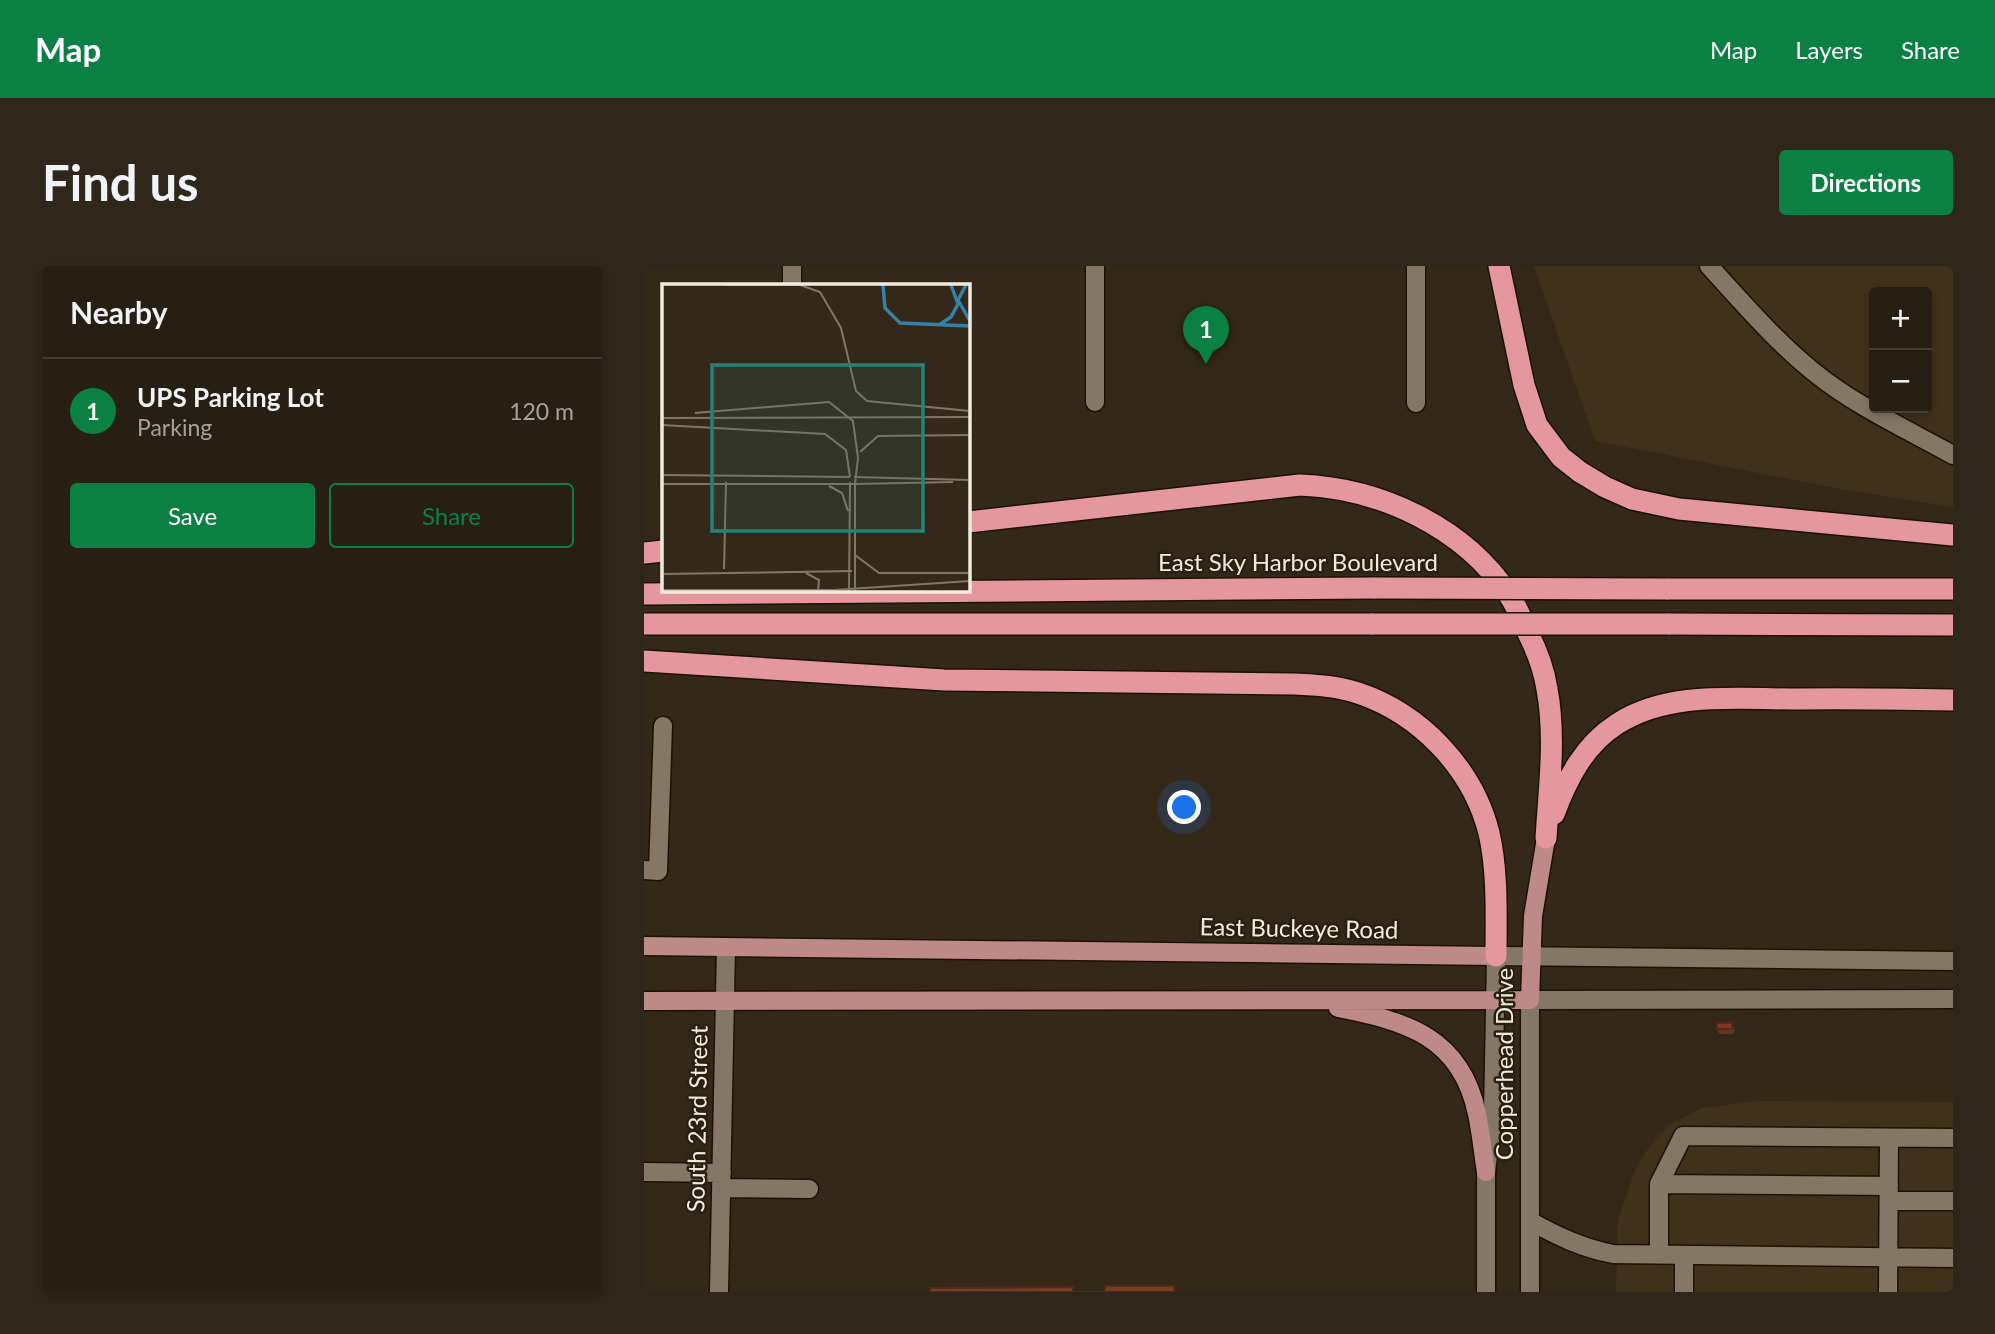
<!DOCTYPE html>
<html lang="en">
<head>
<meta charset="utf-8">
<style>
  body { margin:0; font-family:Lato,sans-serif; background:#2f271c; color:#f1f3f6 }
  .controls { position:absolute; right:21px; top:21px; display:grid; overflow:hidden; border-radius:7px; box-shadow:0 4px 10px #0003 }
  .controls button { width:63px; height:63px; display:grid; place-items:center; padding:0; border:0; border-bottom:2px solid #433d33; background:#271f13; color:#f1f3f6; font:35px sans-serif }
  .you { position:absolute; left:541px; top:542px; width:24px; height:24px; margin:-18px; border:5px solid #fff; border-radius:50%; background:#1a73e8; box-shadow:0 0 0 10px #1a73e833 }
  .badge { display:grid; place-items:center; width:46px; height:46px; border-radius:50%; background:#0b8043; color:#fff; font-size:23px; font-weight:700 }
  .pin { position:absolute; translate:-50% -58px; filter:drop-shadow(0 2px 4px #0008) }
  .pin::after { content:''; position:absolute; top:37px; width:24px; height:21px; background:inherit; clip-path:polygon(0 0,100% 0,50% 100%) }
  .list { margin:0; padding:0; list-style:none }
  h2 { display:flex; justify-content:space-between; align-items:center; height:91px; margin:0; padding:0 28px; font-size:30px }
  h2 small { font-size:23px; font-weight:400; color:#a4a2a0 }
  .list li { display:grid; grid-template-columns:46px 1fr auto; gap:21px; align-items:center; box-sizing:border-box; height:105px; padding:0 28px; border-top:2px solid #433d33 }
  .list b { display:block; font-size:26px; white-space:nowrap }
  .list p { margin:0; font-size:23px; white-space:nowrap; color:#a4a2a0 }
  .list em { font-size:23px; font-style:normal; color:#a4a2a0 }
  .actions { display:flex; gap:14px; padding:21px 28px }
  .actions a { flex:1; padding:16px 0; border:2px solid #0b8043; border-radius:7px; text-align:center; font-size:24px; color:#0b8043 }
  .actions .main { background:#0b8043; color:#fff }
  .map { position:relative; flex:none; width:1309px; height:1026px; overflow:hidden; border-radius:7px }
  header { display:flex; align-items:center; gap:42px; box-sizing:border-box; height:98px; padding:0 35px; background:#0b8043; color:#fff }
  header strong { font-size:33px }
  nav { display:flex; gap:38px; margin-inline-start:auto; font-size:24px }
  .intro { display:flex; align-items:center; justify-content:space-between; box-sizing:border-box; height:168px; padding:0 42px }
  h1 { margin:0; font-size:49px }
  .button { padding:18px 32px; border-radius:7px; background:#0b8043; color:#fff; font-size:24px; font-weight:700 }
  main { display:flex; gap:42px; padding:0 42px }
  aside { flex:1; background:#271f13; border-radius:7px; box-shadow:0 4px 10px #0003 }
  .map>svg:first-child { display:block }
  .built { fill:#40311b; fill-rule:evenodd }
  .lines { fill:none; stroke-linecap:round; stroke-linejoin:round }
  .minor-casing { stroke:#1c1204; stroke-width:21 }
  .major-casing { stroke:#1c1204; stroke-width:21 }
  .highway-casing { stroke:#1c1204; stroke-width:24 }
  .minor { stroke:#847765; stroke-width:18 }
  .major { stroke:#be8a87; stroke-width:18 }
  .highway { stroke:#e4979e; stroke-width:21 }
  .highway-bridge-casing { stroke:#1c1204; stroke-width:24; stroke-linecap:butt }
  .highway-bridge { stroke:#e4979e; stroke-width:21 }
  .wall { fill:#693320 }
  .building { fill:#7a3b25; stroke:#55291a; stroke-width:2 }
  .labels { text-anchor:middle; stroke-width:5; stroke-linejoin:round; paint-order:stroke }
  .street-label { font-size:24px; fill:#f1eadf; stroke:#2a2010 }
  .inset-river { fill:none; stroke:#3581a6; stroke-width:3.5 }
  .inset-road { fill:none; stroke:#807668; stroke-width:2 }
  .view { fill:#268279; fill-opacity:0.15; stroke:#268279; stroke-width:3.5 }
  .inset-edge { fill:none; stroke:#f1eadf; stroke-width:3.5 }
</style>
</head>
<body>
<header>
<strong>Map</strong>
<nav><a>Map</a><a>Layers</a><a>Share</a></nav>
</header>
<div class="intro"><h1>Find us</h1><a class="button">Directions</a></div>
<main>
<aside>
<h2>Nearby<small></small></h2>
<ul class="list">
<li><span class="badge">1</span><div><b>UPS Parking Lot</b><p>Parking</p></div><em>120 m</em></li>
</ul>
<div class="actions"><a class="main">Save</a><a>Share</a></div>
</aside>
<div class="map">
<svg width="1309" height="1026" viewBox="0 0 1309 1026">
  <rect width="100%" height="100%" fill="#342919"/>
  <!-- built -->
  <path class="built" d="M890,0H1309V241L1196,223L951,175ZM1230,26H1283V142H1230Z
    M1113,835L1309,836V1026H972L974,953L993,899L1008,877L1025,859L1058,842Z"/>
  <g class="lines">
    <defs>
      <path id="minor" d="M772,0V137
        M1065,0C1099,37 1131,75 1171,107C1212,140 1262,163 1309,189
        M148,19V0
        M451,136V0
        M0,604L14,605L19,460
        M0,906L78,907
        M1245,920L1015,918L1039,870L1309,872
        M77,922L165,923
        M1245,935H1309
        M886,955C913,970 938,982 969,988L1309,992
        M1015,989V918
        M75,1026L82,681
        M842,1026V906L849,850L852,690L1309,695
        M886,1026V734L1309,733
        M1040,1026V989
        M1244,1026L1245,872"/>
      <path id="major" d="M0,680L852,690
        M0,735L886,734L889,650L902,572
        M694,742C761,755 817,770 833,848C837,867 839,887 842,906"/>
      <path id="highway" d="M855,0L880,119L893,159L917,191L936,206L961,221L988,233L1035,243L1309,269
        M324,256L656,219C736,222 820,261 865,329C873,341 878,354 884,367C893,385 900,403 903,423C912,471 905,523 902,572
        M0,287L19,285
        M1022,323H1309
        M0,328L731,322
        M0,358H729
        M1024,358L1309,359
        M0,395L300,414L650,418C672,419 693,420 714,427C777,448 829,503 845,567C854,606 852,650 852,690
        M910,548C923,513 940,479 973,458C1024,425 1091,433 1149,433C1202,432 1256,433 1309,434"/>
    </defs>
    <!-- minor casing -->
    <use href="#minor" class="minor-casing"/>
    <!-- major casing -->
    <use href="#major" class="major-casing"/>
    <!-- highway casing -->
    <use href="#highway" class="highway-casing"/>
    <!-- minor -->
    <use href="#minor" class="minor"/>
    <!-- major -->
    <use href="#major" class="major"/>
    <!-- highway -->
    <use href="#highway" class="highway"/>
    <defs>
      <path id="highway-bridge" d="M731,322L1022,323
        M729,358H1024"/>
    </defs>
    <!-- highway-bridge casing -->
    <use href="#highway-bridge" class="highway-bridge-casing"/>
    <!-- highway-bridge -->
    <use href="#highway-bridge" class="highway-bridge"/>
  </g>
  <!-- wall -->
  <path class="wall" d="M1088,757L1090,763V768H1075L1073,763Z"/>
  <!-- building -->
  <path class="building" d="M1073,757H1088V763H1073Z
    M461,1020H530V1026H286V1022L429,1021V1026H461Z"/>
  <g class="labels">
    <!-- street labels -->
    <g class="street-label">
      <text x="654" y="305">East Sky Harbor Boulevard</text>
      <text transform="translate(655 663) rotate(1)" y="8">East Buckeye Road</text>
      <text transform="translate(861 798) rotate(-90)" y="8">Copperhead Drive</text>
      <text transform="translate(54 853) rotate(-89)" y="8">South 23rd Street</text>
    </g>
  </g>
  <!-- overview -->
  <g transform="translate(18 18)">
    <rect width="308" height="308" fill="#342919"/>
    <path class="inset-river" d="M221,1L223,24L238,39L308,42M304,1L296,16L308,37M277,41L289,33L296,20L289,1"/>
    <path class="inset-road" d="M64,1H138L158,8L179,44L194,107L205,117L308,127M33,129L167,118L191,137L196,174M0,134L308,133M0,141L163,150L184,166L188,193M198,168L216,152L308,151M0,191L188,193M192,193L308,196M0,200H193L196,174M167,202L180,209L186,227M193,271L217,289H308M62,285L64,198M144,289L157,296L156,307M0,290L190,287M0,306H172L308,297M187,307L188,198M193,307V200L291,198"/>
    <path class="view" d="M50,81H261V247H50Z"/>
    <rect width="308" height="308" class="inset-edge"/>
  </g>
</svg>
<div class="controls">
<button>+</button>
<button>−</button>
</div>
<div class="you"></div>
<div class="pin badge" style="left:562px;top:98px">1</div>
</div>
</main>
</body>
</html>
